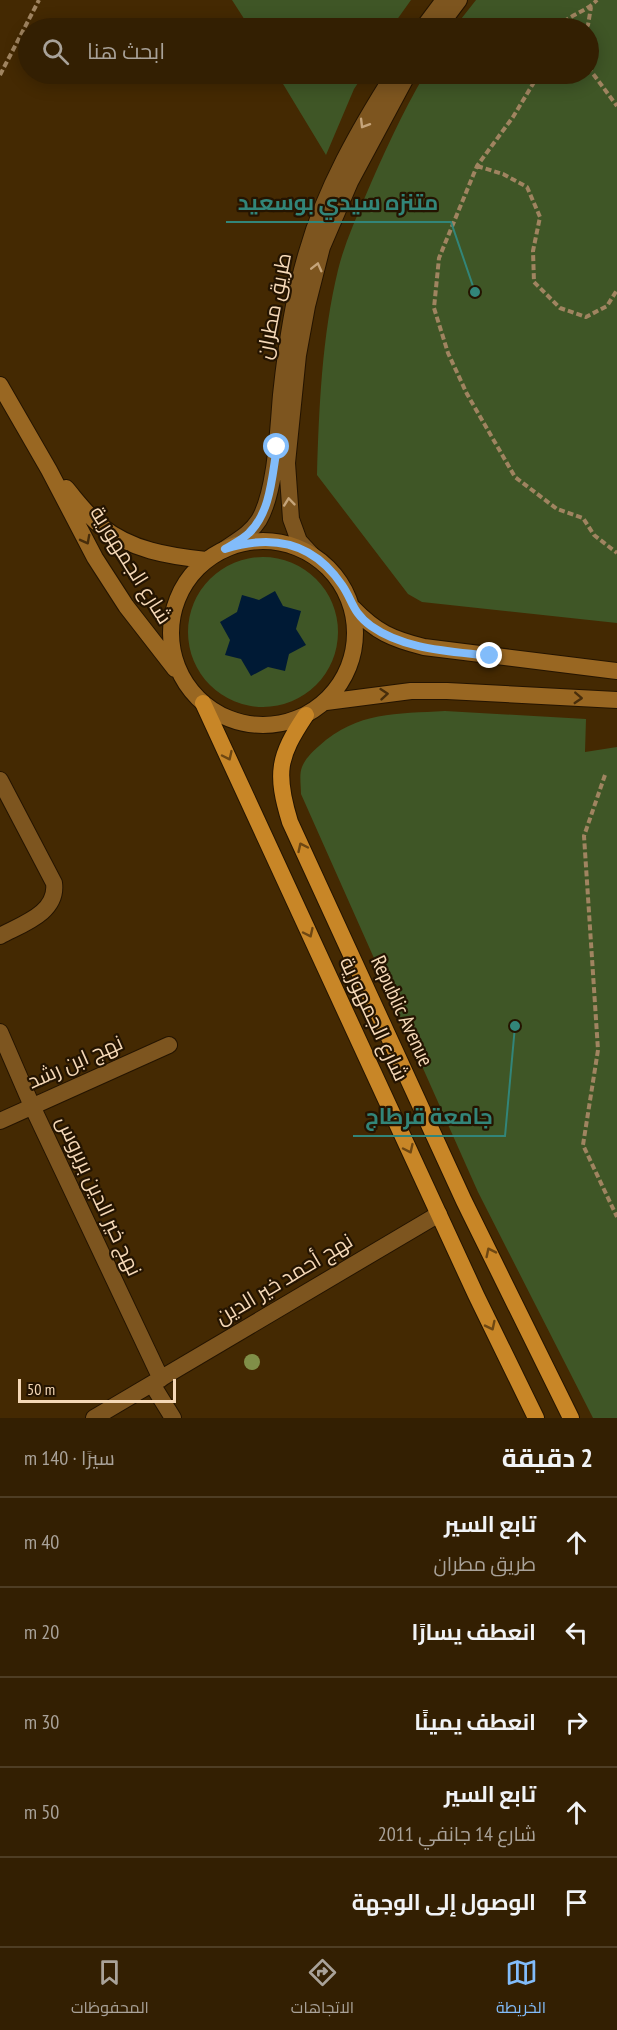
<!DOCTYPE html>
<html lang="ar">
<head>
<meta charset="utf-8">
<style>
  body { margin:0; font-family:"PT Sans Narrow",Cairo,sans-serif; background:#3e2c11; color:#f1f3f6; direction:rtl }
  .scale { position:absolute; left:18px; bottom:15px; width:158px; box-sizing:border-box; padding-left:6px; border:3px solid #f5d8b7; border-top:0; font-size:16px; line-height:21px; white-space:nowrap; color:#f5d8b7; -webkit-text-stroke:4px #241401; paint-order:stroke }
  .stop { position:absolute; width:18px; height:18px; margin:-14px; border:4px solid #82bcfa; border-radius:50%; background:#fff }
  .stop.end { background:#82bcfa; border-color:#fff; box-shadow:0 2px 6px #0008 }
  .list { margin:0; padding:0; list-style:none }
  h2 { display:flex; justify-content:space-between; align-items:center; height:78px; margin:0; padding:0 24px; font-size:26px }
  h2 small { font-size:20px; font-weight:400; color:#a9a299 }
  .list li { display:grid; grid-template-columns:39px 1fr auto; gap:18px; align-items:center; box-sizing:border-box; height:90px; padding:0 24px; border-top:2px solid #4e3d24 }
  .list b { display:block; font-size:22px; white-space:nowrap }
  .list p { margin:0; font-size:20px; white-space:nowrap; color:#a9a299 }
  .list em { font-size:20px; font-style:normal; color:#a9a299 }
  .icon { flex:none; width:33px; height:33px; fill:none; stroke:currentColor; stroke-width:2; stroke-linecap:round; stroke-linejoin:round }
  .map { position:relative; flex:none; width:617px; height:1418px; overflow:hidden; direction:ltr }
  .search { position:absolute; background:#331f02; box-shadow:0 3px 15px #0003; left:18px; right:18px; top:18px; height:66px; display:flex; align-items:center; gap:15px; box-sizing:border-box; padding:0 21px; border-radius:33px; color:#a9a299; font-size:22px }
  .sheet { height:528px; background:#331f02 }
  nav { display:flex; justify-content:space-around; align-items:center; box-sizing:border-box; height:84px; border-top:2px solid #4e3d24; background:#331f02; font-size:16px; color:#a9a299 }
  nav a { display:grid; justify-items:center; gap:3px }
  nav .on { color:#82bcfa }
  .map>svg:first-child { display:block }
  .green { fill:#3f5626 }
  .water { fill:#001a35 }
  .lines { fill:none; stroke-linecap:round; stroke-linejoin:round }
  .minor-casing { stroke:#241401; stroke-width:18 }
  .tertiary-casing { stroke:#241401; stroke-width:18 }
  .secondary-casing { stroke:#241401; stroke-width:18 }
  .trunk-casing { stroke:#241401; stroke-width:18 }
  .path { stroke:#a08460; stroke-width:4; stroke-dasharray:6 3; stroke-linecap:butt }
  .minor { stroke:#7d551f; stroke-width:16 }
  .tertiary { stroke:#7d551f; stroke-width:16 }
  .secondary { stroke:#996722; stroke-width:16 }
  .trunk { stroke:#c88627; stroke-width:16 }
  .tree { fill:#808f48 }
  .oneway { stroke:#c5a47a }
  .oneway2 { stroke:#472d0b }
  .oneway3 { stroke:#6e4712 }
  .route { stroke:#82bcfa; stroke-width:8 }
  .labels { text-anchor:middle; stroke-width:4.5; stroke-linejoin:round; paint-order:stroke }
  .street-label { font-size:21px; fill:#f5d8b7; stroke:#241401 }
  .leader { fill:none; stroke:#328579; stroke-width:2 }
  .callout-dot { fill:#328579; stroke:#241401; stroke-width:2 }
  .callout-label { font-size:22px; text-anchor:middle; font-weight:bold; fill:#328579; stroke:#241401; stroke-width:4.5; stroke-linejoin:round; paint-order:stroke }
</style>
</head>
<body>
<div class="map">
<svg width="617" height="1418" viewBox="0 0 617 1418">
  <rect width="100%" height="100%" fill="#442902"/>
  <!-- green -->
  <path class="green" d="M232,0H411L391,28H250Z
    M476,0H617V623L422,602L408,594L317,475C319,407 322,336 338,270C344,245 355,221 365,197C383,155 402,113 425,74H588V28H454Z
    M277,74H364L354,89L326,155Z
    M188 632a75 75 0 1 1 150 0a75 75 0 1 1-150 0Z
    M445,711L586,719L585,752L617,747V1418H593L478,1192L301,794C301,786 299,774 302,767C305,759 313,751 319,746C358,711 396,714 445,711Z"/>
  <!-- water -->
  <path class="water" d="M275,591L283,606L301,611L296,629L306,645L289,654L285,671L268,667L251,676L241,659L225,655L230,640L220,622L237,612L242,595L259,600Z"/>
  <g class="lines">
    <defs>
      <path id="minor" d="M0,780L54,883C58,913 22,924 0,936
        M0,1032L32,1106L161,1379
        M0,1121L169,1045
        M152,1384L173,1418
        M94,1418L439,1214"/>
      <path id="tertiary" d="M423,28L444,0
        M438,28L459,0
        M225,549C238,540 251,533 259,520C276,491 278,429 281,395C286,348 293,298 307,252C325,189 359,129 394,74
        M311,554L299,541L291,519L287,463L298,355L307,306L322,247L350,182L408,74"/>
      <path id="secondary" d="M0,385L49,470L95,558L126,606L175,669
        M66,488C77,501 88,516 101,526C131,550 168,556 206,560
        M171 633a92 92 0 1 1 184 0a92 92 0 1 1-184 0Z
        M353,608C376,632 392,639 424,647L617,671
        M326,702L411,691H447L617,700"/>
      <path id="trunk" d="M203,703L476,1295L536,1418
        M306,715C278,757 275,773 290,822L464,1201L571,1418"/>
    </defs>
    <!-- minor casing -->
    <use href="#minor" class="minor-casing"/>
    <!-- tertiary casing -->
    <use href="#tertiary" class="tertiary-casing"/>
    <!-- secondary casing -->
    <use href="#secondary" class="secondary-casing"/>
    <!-- trunk casing -->
    <use href="#trunk" class="trunk-casing"/>
    <!-- path -->
    <path class="path" d="M557,28C568,15 586,12 597,0
      M586,28L588,25L591,7
      M588,67L617,106
      M539,74L513,117L477,166L439,258L434,308L448,353L467,394L515,477L557,509L583,518L594,535L617,553
      M0,75L39,0
      M477,166L503,174L527,187L540,217L533,251L534,282L560,308L586,317L607,306L617,290
      M605,775L584,836L598,1050L583,1145L617,1217"/>
    <!-- minor -->
    <use href="#minor" class="minor"/>
    <!-- tertiary -->
    <use href="#tertiary" class="tertiary"/>
    <!-- secondary -->
    <use href="#secondary" class="secondary"/>
    <!-- trunk -->
    <use href="#trunk" class="trunk"/>
  </g>
  <!-- trees -->
  <circle class="tree" cx="252" cy="1362" r="8"/>
  <!-- one-way arrows -->
  <defs><path id="oneway-chevron" d="M-2-3.5L2.5 0L-2 3.5" fill="none" stroke-width="1.6" stroke-linecap="round" stroke-linejoin="round" transform="scale(1.5)"/></defs>
  <g class="oneway">
    <use href="#oneway-chevron" transform="translate(364 124) rotate(121)"/>
    <use href="#oneway-chevron" transform="translate(317 267) rotate(-76)"/>
    <use href="#oneway-chevron" transform="translate(289 502) rotate(-96)"/>
  </g>
  <g class="oneway2">
    <use href="#oneway-chevron" transform="translate(86 540) rotate(62)"/>
    <use href="#oneway-chevron" transform="translate(384 694) rotate(-5)"/>
    <use href="#oneway-chevron" transform="translate(578 698) rotate(3)"/>
  </g>
  <g class="oneway3">
    <use href="#oneway-chevron" transform="translate(228 756) rotate(65)"/>
    <use href="#oneway-chevron" transform="translate(302 847) rotate(-115)"/>
    <use href="#oneway-chevron" transform="translate(309 933) rotate(65)"/>
    <use href="#oneway-chevron" transform="translate(409 1149) rotate(65)"/>
    <use href="#oneway-chevron" transform="translate(490 1252) rotate(-116)"/>
    <use href="#oneway-chevron" transform="translate(491 1326) rotate(64)"/>
  </g>
  <g class="lines">
    <!-- route -->
    <path class="route" d="M277,447C272,475 271,512 249,533C243,539 233,544 225,549C272,534 313,542 342,585C353,601 352,612 371,626C405,650 450,651 490,656"/>
  </g>
  <g class="labels">
    <!-- street labels -->
    <g class="street-label">
      <text transform="translate(274 306) rotate(-79)" y="7">طريق مطران</text>
      <text transform="translate(131 565) rotate(58)" y="7">شارع الجمهورية</text>
      <text transform="translate(402 1011) rotate(65)" y="7">Republic Avenue</text>
      <text transform="translate(374 1019) rotate(65)" y="7">شارع الجمهورية</text>
      <text transform="translate(75 1062) rotate(-24)" y="7">نهج ابن رشد</text>
      <text transform="translate(99 1196) rotate(65)" y="7">نهج خير الدين بربروس</text>
      <text transform="translate(284 1279) rotate(-31)" y="7">نهج أحمد خير الدين</text>
    </g>
  </g>
  <!-- callouts -->
  <path class="leader" d="M475 292L451 222H226M515 1026L505 1136H353"/>
  <g class="callout-dot">
    <circle cx="475" cy="292" r="6"/>
    <circle cx="515" cy="1026" r="6"/>
  </g>
  <g class="callout-label">
    <text x="338" y="210">متنزه سيدي بوسعيد</text>
    <text x="429" y="1124">جامعة قرطاج</text>
  </g>
</svg>
<div class="scale">50 m</div>
<div class="stop" style="left:277px;top:447px"></div>
<div class="stop end" style="left:490px;top:656px"></div>
<div class="search"><svg class="icon" aria-label="search" viewBox="0 0 24 24"><circle cx="10" cy="10" r="6"/><path d="M15 15l6 6"/></svg>ابحث هنا</div>
</div>
<section class="sheet">
<h2>2 دقيقة<small>سيرًا · 140 m</small></h2>
<ul class="list">
<li><svg class="icon" aria-label="ahead" viewBox="0 0 24 24"><path d="M12 20V5M6 11l6-6 6 6"/></svg><div><b>تابع السير</b><p>طريق مطران</p></div><em>40 m</em></li>
<li><svg class="icon" aria-label="left" viewBox="0 0 24 24"><path d="M17 20v-9H6M10 6l-5 5 5 5"/></svg><div><b>انعطف يسارًا</b></div><em>20 m</em></li>
<li><svg class="icon" aria-label="right" viewBox="0 0 24 24"><path d="M7 20v-9h11M14 6l5 5-5 5"/></svg><div><b>انعطف يمينًا</b></div><em>30 m</em></li>
<li><svg class="icon" aria-label="ahead" viewBox="0 0 24 24"><path d="M12 20V5M6 11l6-6 6 6"/></svg><div><b>تابع السير</b><p>شارع 14 جانفي 2011</p></div><em>50 m</em></li>
<li><svg class="icon" aria-label="arrive" viewBox="0 0 24 24"><path d="M6 21V4h12l-3 4 3 4H6"/></svg><div><b>الوصول إلى الوجهة</b></div></li>
</ul>
</section>
<nav>
<a class="on"><svg class="icon" aria-label="map" viewBox="0 0 24 24"><path d="M3 6l6-2 6 2 6-2v14l-6 2-6-2-6 2zM9 4v14M15 6v14"/></svg>الخريطة</a>
<a><svg class="icon" aria-label="directions" viewBox="0 0 24 24"><path d="M12 3l9 9-9 9-9-9zM9 14v-3h6M13 9l2 2-2 2"/></svg>الاتجاهات</a>
<a><svg class="icon" aria-label="saved" viewBox="0 0 24 24"><path d="M7 4h10v16l-5-4-5 4z"/></svg>المحفوظات</a>
</nav>
</body>
</html>
